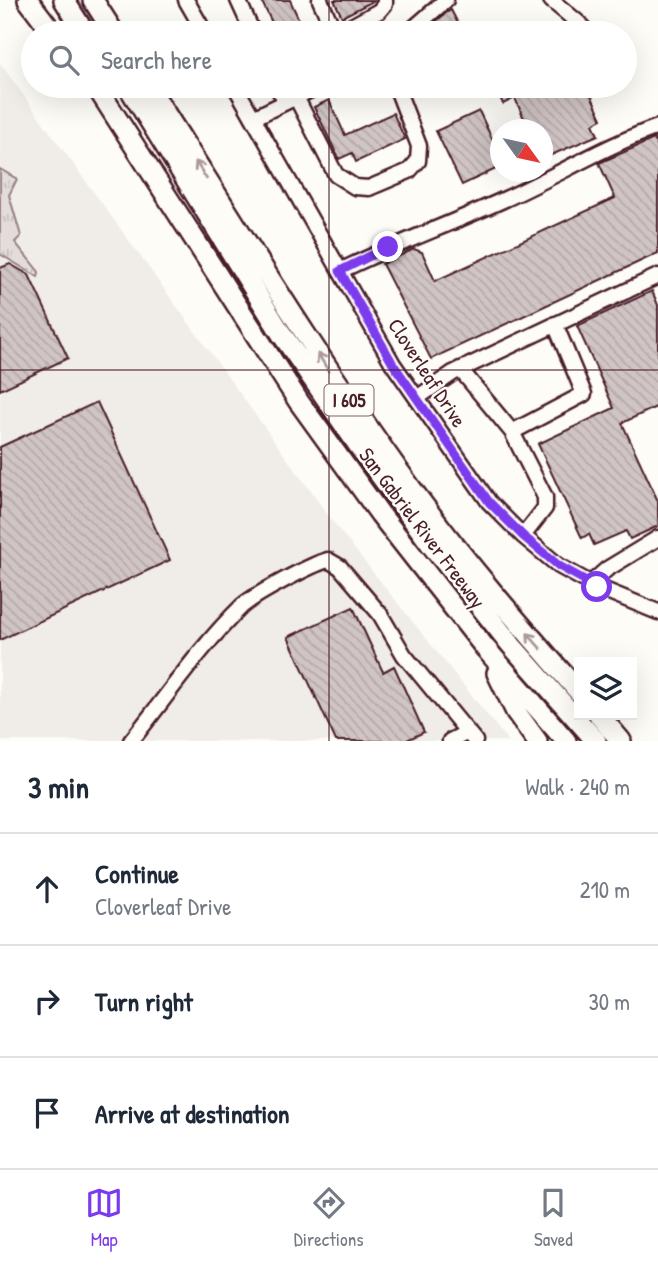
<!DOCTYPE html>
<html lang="en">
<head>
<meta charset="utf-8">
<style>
  body { margin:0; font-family:"Patrick Hand",sans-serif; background:#f6f6f7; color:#1f2937 }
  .controls { position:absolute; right:21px; bottom:21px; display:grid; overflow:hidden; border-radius:0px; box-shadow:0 7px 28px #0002 }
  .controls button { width:63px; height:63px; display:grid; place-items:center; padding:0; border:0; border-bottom:2px solid #e0e1e3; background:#fff; color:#1f2937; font:35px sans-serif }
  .compass { position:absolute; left:490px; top:119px; width:63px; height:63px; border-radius:50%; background:#fff; box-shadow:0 7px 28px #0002; rotate:123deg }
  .stop { position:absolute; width:21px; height:21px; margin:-16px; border:5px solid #7c3aed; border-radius:50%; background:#fff }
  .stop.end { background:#7c3aed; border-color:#fff; box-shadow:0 2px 7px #0008 }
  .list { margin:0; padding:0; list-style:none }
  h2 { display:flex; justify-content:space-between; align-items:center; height:91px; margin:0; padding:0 28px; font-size:30px }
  h2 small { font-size:23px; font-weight:400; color:#747a83 }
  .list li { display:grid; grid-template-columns:46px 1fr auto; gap:21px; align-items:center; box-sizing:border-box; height:112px; padding:0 28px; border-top:2px solid #e0e1e3 }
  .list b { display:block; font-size:26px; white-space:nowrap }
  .list p { margin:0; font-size:23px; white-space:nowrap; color:#747a83 }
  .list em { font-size:23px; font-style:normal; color:#747a83 }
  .icon { flex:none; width:38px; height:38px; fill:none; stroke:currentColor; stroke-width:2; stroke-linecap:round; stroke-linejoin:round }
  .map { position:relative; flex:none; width:658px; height:741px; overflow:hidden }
  .search { position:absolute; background:#fff; box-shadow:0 7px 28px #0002; left:21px; right:21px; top:21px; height:77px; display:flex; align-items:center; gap:18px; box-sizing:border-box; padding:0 24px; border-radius:38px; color:#747a83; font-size:26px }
  .sheet { height:427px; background:#fff }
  nav { display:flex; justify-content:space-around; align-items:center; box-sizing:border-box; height:98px; border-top:2px solid #e0e1e3; background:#fff; font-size:19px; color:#747a83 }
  nav a { display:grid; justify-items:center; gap:4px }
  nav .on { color:#7c3aed }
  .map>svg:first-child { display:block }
  .built { fill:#f0ece8 }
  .grass { fill:url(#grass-tufts); stroke:#967e82; stroke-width:2 }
  .building { fill:url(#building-back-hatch); stroke:#4a1f2b; stroke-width:2 }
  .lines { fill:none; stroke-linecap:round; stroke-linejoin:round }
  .minor-casing { stroke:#4a1f2b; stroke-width:19 }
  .highway-casing { stroke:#4a1f2b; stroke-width:24 }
  .minor { stroke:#fdfcf7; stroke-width:14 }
  .highway { stroke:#fdfcf7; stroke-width:19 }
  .oneway { stroke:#ac999b }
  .route { stroke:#7c3aed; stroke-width:9 }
  .grid { fill:none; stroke:#4a1f2b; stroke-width:2; stroke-opacity:0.55 }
  .labels { text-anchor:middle; stroke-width:5; stroke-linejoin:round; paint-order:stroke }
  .shield { fill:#fdfcf7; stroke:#806168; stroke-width:2 }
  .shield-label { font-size:19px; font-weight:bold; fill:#4a1f2b }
  .street-label { font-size:21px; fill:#4a1f2b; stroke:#fdfcf7 }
</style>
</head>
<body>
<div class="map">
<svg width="658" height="741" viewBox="0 0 658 741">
  <defs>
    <pattern id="grass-tufts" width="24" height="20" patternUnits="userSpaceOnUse" patternTransform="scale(1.75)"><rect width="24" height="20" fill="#e3dcda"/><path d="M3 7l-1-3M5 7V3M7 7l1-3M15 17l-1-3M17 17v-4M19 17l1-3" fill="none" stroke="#c4bcbb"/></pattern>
    <pattern id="building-back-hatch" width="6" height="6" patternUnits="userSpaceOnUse" patternTransform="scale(1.75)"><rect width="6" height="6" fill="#d0c5c4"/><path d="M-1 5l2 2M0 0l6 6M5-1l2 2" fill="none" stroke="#b4a9a9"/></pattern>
  </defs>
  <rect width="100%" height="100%" fill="#fdfcf7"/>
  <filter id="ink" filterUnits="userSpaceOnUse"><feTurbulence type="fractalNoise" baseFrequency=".0143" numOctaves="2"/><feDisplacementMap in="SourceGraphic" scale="14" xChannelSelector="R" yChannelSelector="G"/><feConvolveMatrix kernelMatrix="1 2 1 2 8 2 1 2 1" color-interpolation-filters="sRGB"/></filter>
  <g filter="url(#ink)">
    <!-- built -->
    <path class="built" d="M0,63L336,526L508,741H0Z"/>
    <!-- grass -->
    <path class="grass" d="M0,169L17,179L9,195L21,236L15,242L39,272L38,277L0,254Z"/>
    <!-- building -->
    <path class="building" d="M261,0H290L305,33H277Z
      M334,0H375L342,17Z
      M451,10L463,33H422L446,13Z
      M503,86H587L602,119L593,124L598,135L542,159V130H529L515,98L503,104L496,89Z
      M329,100L345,135L393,113L405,139L356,162L352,153L339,159L314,107Z
      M479,111L500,156V167L462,185L436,131Z
      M654,139L658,148V253L431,359L382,264L414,249L422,252L435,281L615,198L599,163Z
      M10,264L29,275L68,358L0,390V268Z
      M652,291L658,305V406L622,423L658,501V526L630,539L626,531L594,545L589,534L582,538L538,444L614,408L577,326Z
      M97,402L170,560L0,640V447Z
      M353,607L383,672L394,666L424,732L405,741H336L288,637Z"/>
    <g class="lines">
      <defs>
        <path id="minor" d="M186,0L205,33
          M238,0L253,33
          M320,0L335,33
          M551,0L581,25L586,33
          M339,33L379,11L385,4V0
          M408,33L446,0
          M235,86L393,364L489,502L523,536L559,566L597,587L658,612
          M277,86L280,92
          M296,97L336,175L355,187L369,188L409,171L418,161L419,146L396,86
          M253,118L319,86
          M340,271C393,245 448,225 503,200C555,177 604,146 658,127
          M460,369L512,432L545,497V508L523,536
          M417,398L453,373L658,276
          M512,432L584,394L555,324
          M590,584L607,569L658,538
          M131,741C167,696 201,646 242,606C256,594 310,565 328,560L340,567L380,614L404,655L475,741
          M450,741L468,732"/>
        <path id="highway" d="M28,0L53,33
          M64,0L85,33
          M93,0L114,33
          M96,86L299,402L380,514L486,649L566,741
          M128,86L281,333L363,452L433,547L512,646L596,741
          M148,86C234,221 317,359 411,488C463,560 521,626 579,692
          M497,673L516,712L537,741
          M599,715L621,741"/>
      </defs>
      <!-- minor casing -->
      <use href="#minor" class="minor-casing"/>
      <!-- highway casing -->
      <use href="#highway" class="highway-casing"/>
      <!-- minor -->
      <use href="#minor" class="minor"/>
      <!-- highway -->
      <use href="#highway" class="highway"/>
    </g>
    <!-- one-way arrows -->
    <defs><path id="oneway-shaft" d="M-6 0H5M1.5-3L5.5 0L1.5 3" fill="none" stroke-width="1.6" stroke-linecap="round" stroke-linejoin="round" transform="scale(1.75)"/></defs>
    <g class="oneway">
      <use href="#oneway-shaft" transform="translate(201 170) rotate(-122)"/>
      <use href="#oneway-shaft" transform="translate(323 362) rotate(-122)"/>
      <use href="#oneway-shaft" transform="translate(534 641) rotate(-131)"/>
    </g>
  </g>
  <g class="lines" filter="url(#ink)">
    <!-- route -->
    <path class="route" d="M388,247L340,271L393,364L489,502L523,536L559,566L597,587"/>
  </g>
  <!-- grid -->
  <path class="grid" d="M329,0V33M329,86V741M0,370H658"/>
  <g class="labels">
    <!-- shield labels -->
    <rect class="shield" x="324.5" y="384.5" width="49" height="31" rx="5"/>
    <g class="shield-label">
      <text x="349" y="407">I 605</text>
    </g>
    <!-- street labels -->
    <g class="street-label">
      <text transform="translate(427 373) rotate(57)" y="7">Cloverleaf Drive</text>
      <text transform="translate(422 528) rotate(53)" y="7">San Gabriel River Freeway</text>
    </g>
  </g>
</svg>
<div class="controls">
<button><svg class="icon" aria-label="layers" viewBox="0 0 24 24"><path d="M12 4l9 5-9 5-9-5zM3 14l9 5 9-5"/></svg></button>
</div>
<svg class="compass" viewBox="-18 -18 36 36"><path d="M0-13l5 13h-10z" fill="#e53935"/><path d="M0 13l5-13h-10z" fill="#747a83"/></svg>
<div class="stop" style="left:597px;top:587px"></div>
<div class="stop end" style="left:388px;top:247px"></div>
<div class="search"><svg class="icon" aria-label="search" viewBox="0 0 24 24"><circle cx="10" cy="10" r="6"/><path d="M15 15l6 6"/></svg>Search here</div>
</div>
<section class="sheet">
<h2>3 min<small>Walk · 240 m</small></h2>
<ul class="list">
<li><svg class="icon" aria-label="ahead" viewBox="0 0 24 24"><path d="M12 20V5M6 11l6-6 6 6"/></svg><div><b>Continue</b><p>Cloverleaf Drive</p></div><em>210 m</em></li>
<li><svg class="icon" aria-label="right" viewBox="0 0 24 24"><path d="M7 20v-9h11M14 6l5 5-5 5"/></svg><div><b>Turn right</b></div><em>30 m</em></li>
<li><svg class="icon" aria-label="arrive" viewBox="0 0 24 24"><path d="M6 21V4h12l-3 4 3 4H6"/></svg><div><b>Arrive at destination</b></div></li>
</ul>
</section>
<nav>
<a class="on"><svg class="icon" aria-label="map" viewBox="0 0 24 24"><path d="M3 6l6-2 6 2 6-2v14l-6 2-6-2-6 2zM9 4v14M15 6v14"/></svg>Map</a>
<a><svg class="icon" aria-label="directions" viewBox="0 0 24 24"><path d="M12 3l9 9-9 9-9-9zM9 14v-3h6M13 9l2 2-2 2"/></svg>Directions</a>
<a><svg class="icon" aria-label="saved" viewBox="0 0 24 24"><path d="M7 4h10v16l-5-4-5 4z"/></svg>Saved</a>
</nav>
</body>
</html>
